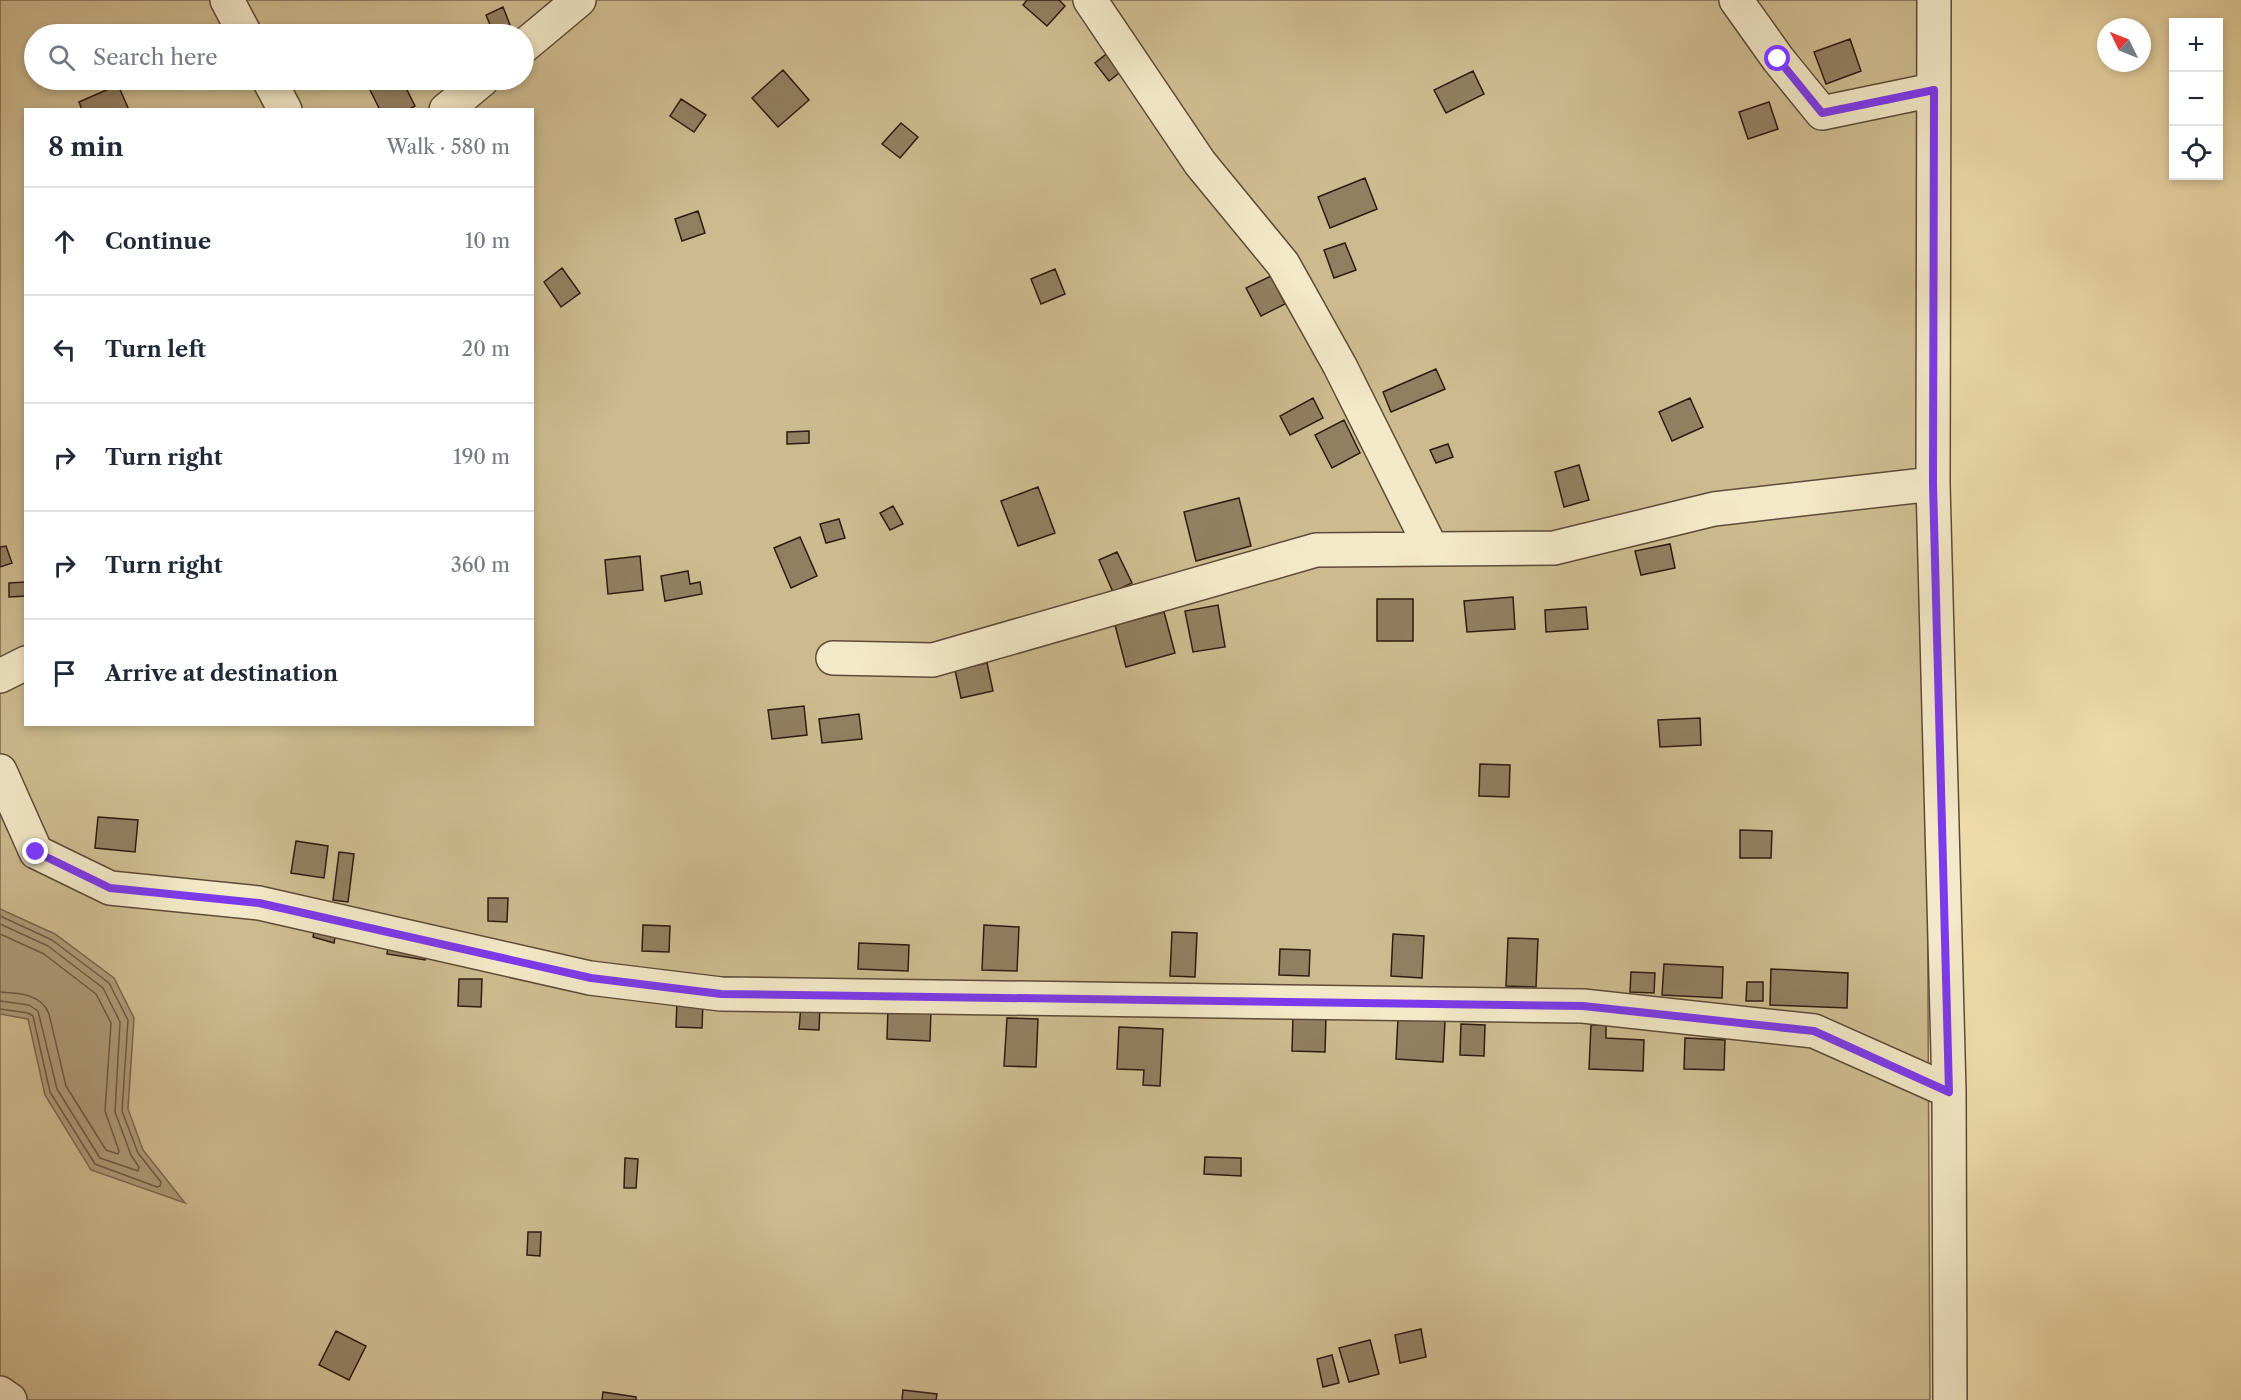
<!DOCTYPE html>
<html lang="en">
<head>
<meta charset="utf-8">
<style>
  body { margin:0; font-family:"Libre Caslon Text",serif; background:#f2f2f3; color:#1f2937 }
  .controls { position:absolute; right:18px; top:18px; display:grid; overflow:hidden; border-radius:0px; box-shadow:0 3px 9px #0003 }
  .controls button { width:54px; height:54px; display:grid; place-items:center; padding:0; border:0; border-bottom:2px solid #e0e1e3; background:#fff; color:#1f2937; font:30px sans-serif }
  .compass { position:absolute; left:2097px; top:18px; width:54px; height:54px; border-radius:50%; background:#fff; box-shadow:0 3px 9px #0003; rotate:313deg }
  .stop { position:absolute; width:18px; height:18px; margin:-14px; border:4px solid #7c3aed; border-radius:50%; background:#fff }
  .stop.end { background:#7c3aed; border-color:#fff; box-shadow:0 2px 6px #0008 }
  .list { margin:0; padding:0; list-style:none }
  h2 { display:flex; justify-content:space-between; align-items:center; height:78px; margin:0; padding:0 24px; font-size:26px }
  h2 small { font-size:20px; font-weight:400; color:#747a83 }
  .list li { display:grid; grid-template-columns:39px 1fr auto; gap:18px; align-items:center; box-sizing:border-box; height:108px; padding:0 24px; border-top:2px solid #e0e1e3 }
  .list b { display:block; font-size:22px; white-space:nowrap }
  .list em { font-size:20px; font-style:normal; color:#747a83 }
  .icon { flex:none; width:33px; height:33px; fill:none; stroke:currentColor; stroke-width:2; stroke-linecap:round; stroke-linejoin:round }
  .map { position:relative; flex:none; width:2241px; height:1400px; overflow:hidden }
  .search { position:absolute; background:#fff; box-shadow:0 3px 9px #0003; left:24px; top:24px; width:510px; height:66px; display:flex; align-items:center; gap:15px; box-sizing:border-box; padding:0 21px; border-radius:33px; color:#747a83; font-size:22px }
  .panel { position:absolute; background:#fff; box-shadow:0 3px 9px #0003; left:24px; top:108px; width:510px; height:618px; border-radius:0px }
  .map>svg:first-child { display:block }
  .green { fill:#cdbb8f; stroke:#7e6a50; stroke-width:1.5; fill-rule:evenodd }
  .water { fill:#ac9a76; stroke:#7a674e; stroke-width:1.5 }
  .lines { fill:none; stroke-linecap:round; stroke-linejoin:round }
  .shore { stroke:#6e5a44; stroke-width:1.5 }
  .building { fill:#927f61; stroke:#2f1a12; stroke-width:1.5 }
  .minor-casing { stroke:#5e4a38; stroke-width:36 }
  .minor { stroke:#f3e8c7; stroke-width:33 }
  .route { stroke:#7c3aed; stroke-width:8 }
</style>
</head>
<body>
<div class="map">
<svg width="2241" height="1400" viewBox="0 0 2241 1400">
  <rect width="100%" height="100%" fill="#eddca9"/>
  <filter id="stains"><feTurbulence type="fractalNoise" baseFrequency=".00333" numOctaves="4"/><feColorMatrix values="0 0 0 0 .2 0 0 0 0 .09 0 0 0 0 .02 0 0 0 .5 -.17"/></filter>
  <radialGradient id="worn" r=".72"><stop offset=".6" stop-color="#630" stop-opacity="0"/><stop offset="1" stop-color="#630" stop-opacity=".3"/></radialGradient>
  <!-- green -->
  <path class="green" d="M0,0H1923L1930,1400H0ZM34,34H524V80H34ZM26,110H532V724H26Z"/>
  <!-- water -->
  <path class="water" d="M0,909L55,934L114,978L134,1018L128,1109L143,1150L185,1203L91,1170L45,1095L28,1019L0,1014Z"/>
  <g class="lines">
    <!-- shore -->
    <path class="shore" d="M0,916L52,940L109,983L128,1020L122,1111L138,1153L161,1182L160,1186L157,1187L95,1164L50,1092L33,1016L28,1013L0,1009
      M0,924L48,946L103,988L120,1022L115,1112L131,1155L139,1167L138,1171L100,1158L57,1089L38,1011L29,1005L0,1001
      M0,934L44,954L96,994L111,1023L105,1111L119,1151L118,1154L106,1150L66,1086L49,1014C42,994 19,993 0,992"/>
  </g>
  <!-- building -->
  <path class="building" d="M1027,0H1059L1065,6L1047,26L1023,5Z
    M503,7L512,30L501,34H494L486,15Z
    M1850,39L1861,71L1826,84L1814,52Z
    M1114,48L1128,66L1109,81L1095,63Z
    M783,70L809,100L778,127L752,98Z
    M1473,71L1484,94L1446,113L1434,90Z
    M371,80H402L415,106L408,110H380L366,82Z
    M118,85L129,110H82L79,102Z
    M681,99L706,115L694,132L670,116Z
    M1769,102L1778,129L1748,139L1739,112Z
    M901,123L918,137L900,158L882,144Z
    M1365,178L1377,209L1330,228L1318,197Z
    M698,211L705,233L682,241L675,219Z
    M1345,243L1356,270L1334,278L1324,250Z
    M562,268L580,293L561,307L544,282Z
    M1055,269L1065,294L1041,304L1031,279Z
    M1271,276L1285,304L1261,316L1246,288Z
    M1436,369L1445,389L1391,412L1383,392Z
    M1313,398L1323,418L1290,435L1280,416Z
    M1690,398L1703,427L1672,441L1659,412Z
    M1344,420L1360,453L1332,468L1315,435Z
    M809,431V443L787,444V432Z
    M1448,444L1453,457L1436,463L1430,450Z
    M1579,465L1589,500L1564,507L1555,472Z
    M1038,487L1055,533L1018,546L1001,501Z
    M1239,498L1251,546L1196,561L1184,512Z
    M893,506L903,524L890,530L880,513Z
    M839,519L845,538L826,543L820,524Z
    M800,537L817,576L791,588L774,548Z
    M1670,544L1675,568L1641,575L1635,551Z
    M6,546L12,563L0,567V547Z
    M1117,552L1132,583L1113,592L1099,560Z
    M640,556L643,590L608,594L605,560Z
    M688,571L690,584L700,582L702,594L665,601L661,576Z
    M26,582V596L9,597V583Z
    M1513,597L1515,629L1467,632L1464,601Z
    M1377,599H1413V641H1377Z
    M1218,605L1225,647L1193,652L1185,611Z
    M1586,607L1588,629L1546,632L1545,610Z
    M1164,612L1175,653L1126,667L1115,625Z
    M987,663L993,691L961,698L955,670Z
    M804,706L807,735L772,739L768,710Z
    M859,714L862,739L822,743L819,719Z
    M1700,718L1701,745L1660,747L1658,720Z
    M1480,764L1510,765L1509,797L1479,796Z
    M98,817L138,820L135,852L95,848Z
    M1740,830L1772,831L1771,858H1740Z
    M296,841L328,846L324,878L291,873Z
    M339,852L354,854L348,902L333,900Z
    M488,898H508L507,922L488,921Z
    M643,925L670,926L669,952L642,951Z
    M984,925L1019,927L1017,971L982,970Z
    M315,927L336,932L334,943L313,937Z
    M1172,932L1197,933L1195,977L1170,976Z
    M1393,934L1424,936L1422,978L1391,976Z
    M1508,938L1538,939L1536,987L1506,986Z
    M389,942L427,949L425,960L387,954Z
    M859,943L909,945L908,971L858,969Z
    M1280,949L1310,950L1309,976L1279,975Z
    M1664,964L1723,967L1722,998L1662,995Z
    M1771,969L1848,973L1847,1008L1770,1005Z
    M1631,972L1655,973L1654,993L1630,992Z
    M459,979H482L481,1007L458,1006Z
    M1747,982H1763V1001H1746Z
    M677,1000L703,1001L702,1028L676,1027Z
    M801,1005H820L819,1030L799,1029Z
    M888,1007L931,1009L930,1041L887,1039Z
    M1293,1016L1326,1017L1325,1052L1292,1051Z
    M1007,1018L1038,1019L1036,1067L1004,1066Z
    M1398,1018L1445,1021L1443,1062L1396,1059Z
    M1461,1024L1485,1025L1484,1056L1460,1055Z
    M1591,1025H1606V1038L1644,1040L1643,1071L1589,1069Z
    M1119,1027L1163,1029L1160,1086L1143,1085L1144,1070L1117,1069Z
    M1685,1038L1725,1040L1724,1070L1684,1069Z
    M1205,1157L1241,1158V1176L1204,1174Z
    M625,1158L638,1159L636,1188H624Z
    M528,1232H541L540,1256L527,1255Z
    M1421,1329L1426,1357L1400,1363L1395,1335Z
    M336,1331L366,1346L349,1380L319,1365Z
    M1370,1340L1379,1374L1349,1382L1339,1348Z
    M1332,1355L1339,1383L1323,1387L1317,1359Z
    M903,1390L937,1394L936,1400H902Z
    M603,1392L636,1397V1400H602Z"/>
  <g class="lines">
    <defs>
      <path id="minor" d="M227,0L245,34
        M1090,0L1200,163L1283,264L1340,366L1431,548
        M1736,0L1778,59L1822,113L1933,90
        M1934,0L1933,484L1949,1091L1950,1400
        M524,46L579,0
        M269,80L285,110
        M446,110L482,80
        M833,658L933,660L1316,550L1554,548L1714,509L1933,484
        M0,676L26,663
        M0,771L36,852L110,888L259,903L590,978L721,994L1583,1006L1814,1031L1949,1091
        M0,1393L10,1400"/>
    </defs>
    <!-- minor casing -->
    <use href="#minor" class="minor-casing"/>
    <!-- minor -->
    <use href="#minor" class="minor"/>
  </g>
  <g class="lines">
    <!-- route -->
    <path class="route" d="M36,852L110,888L259,903L591,978L721,994L1583,1006L1814,1031L1949,1092L1933,484L1934,90L1822,113L1778,59"/>
  </g>
  <rect width="100%" height="100%" filter="url(#stains)"/>
  <rect width="100%" height="100%" fill="url(#worn)"/>
</svg>
<div class="controls">
<button>+</button>
<button>−</button>
<button><svg class="icon" aria-label="locate" viewBox="0 0 24 24"><circle cx="12" cy="12" r="6"/><path d="M12 2v4M12 18v4M2 12h4M18 12h4"/></svg></button>
</div>
<svg class="compass" viewBox="-18 -18 36 36"><path d="M0-13l5 13h-10z" fill="#e53935"/><path d="M0 13l5-13h-10z" fill="#747a83"/></svg>
<div class="stop" style="left:1778px;top:59px"></div>
<div class="stop end" style="left:36px;top:852px"></div>
<div class="search"><svg class="icon" aria-label="search" viewBox="0 0 24 24"><circle cx="10" cy="10" r="6"/><path d="M15 15l6 6"/></svg>Search here</div>
<section class="panel">
<h2>8 min<small>Walk · 580 m</small></h2>
<ul class="list">
<li><svg class="icon" aria-label="ahead" viewBox="0 0 24 24"><path d="M12 20V5M6 11l6-6 6 6"/></svg><div><b>Continue</b></div><em>10 m</em></li>
<li><svg class="icon" aria-label="left" viewBox="0 0 24 24"><path d="M17 20v-9H6M10 6l-5 5 5 5"/></svg><div><b>Turn left</b></div><em>20 m</em></li>
<li><svg class="icon" aria-label="right" viewBox="0 0 24 24"><path d="M7 20v-9h11M14 6l5 5-5 5"/></svg><div><b>Turn right</b></div><em>190 m</em></li>
<li><svg class="icon" aria-label="right" viewBox="0 0 24 24"><path d="M7 20v-9h11M14 6l5 5-5 5"/></svg><div><b>Turn right</b></div><em>360 m</em></li>
<li><svg class="icon" aria-label="arrive" viewBox="0 0 24 24"><path d="M6 21V4h12l-3 4 3 4H6"/></svg><div><b>Arrive at destination</b></div></li>
</ul>
</section>
</div>
</body>
</html>
